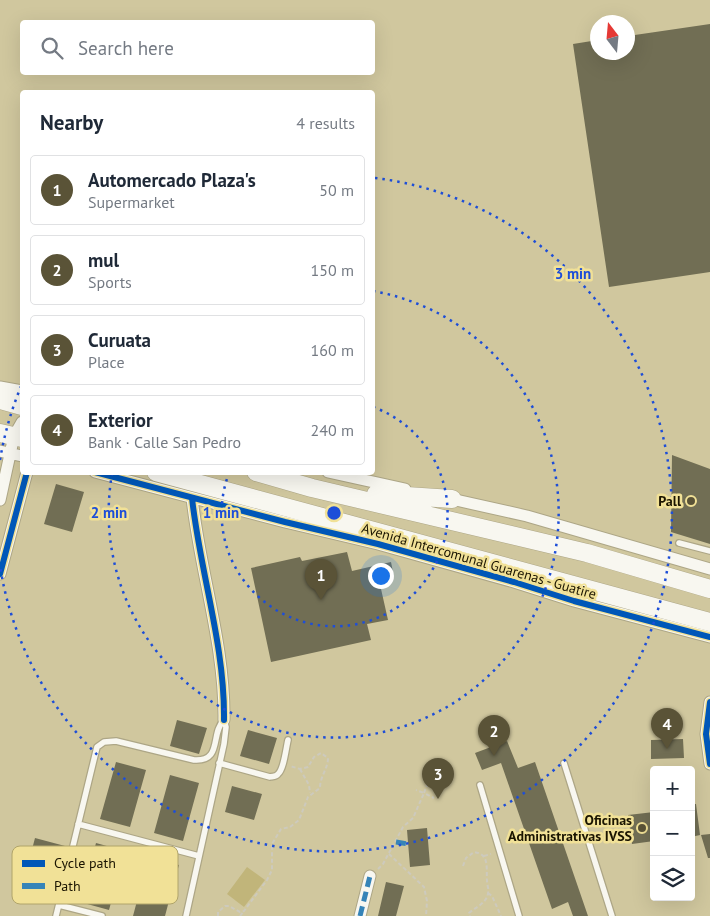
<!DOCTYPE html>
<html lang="en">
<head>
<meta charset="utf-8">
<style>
  body { margin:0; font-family:"PT Sans",sans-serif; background:#f2f2f3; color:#1f2937 }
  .controls { position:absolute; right:15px; bottom:15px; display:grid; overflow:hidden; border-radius:5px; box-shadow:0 5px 20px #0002 }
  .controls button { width:45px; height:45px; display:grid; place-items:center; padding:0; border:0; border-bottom:1px solid #e0e1e3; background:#fff; color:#1f2937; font:25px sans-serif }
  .compass { position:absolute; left:590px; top:15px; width:45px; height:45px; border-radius:50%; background:#fff; box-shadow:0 5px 20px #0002; rotate:344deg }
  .you { position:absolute; left:380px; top:575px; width:18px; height:18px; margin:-12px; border:4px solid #fff; border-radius:50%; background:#1a73e8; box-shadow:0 0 0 8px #1a73e833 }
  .badge { display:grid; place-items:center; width:32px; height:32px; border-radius:50%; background:#5a5337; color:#fff; font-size:16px; font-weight:700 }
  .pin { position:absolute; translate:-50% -41px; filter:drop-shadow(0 1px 2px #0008) }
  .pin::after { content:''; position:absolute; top:26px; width:18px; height:15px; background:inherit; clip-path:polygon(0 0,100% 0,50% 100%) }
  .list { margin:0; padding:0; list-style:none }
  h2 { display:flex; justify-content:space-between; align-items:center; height:65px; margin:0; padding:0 20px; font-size:21px }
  h2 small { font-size:16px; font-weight:400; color:#747a83 }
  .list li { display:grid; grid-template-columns:32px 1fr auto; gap:15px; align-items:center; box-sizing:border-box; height:70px; margin:0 10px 10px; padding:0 10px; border:1px solid #e0e1e3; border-radius:5px }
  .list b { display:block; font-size:19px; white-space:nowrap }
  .list p { margin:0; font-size:16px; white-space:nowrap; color:#747a83 }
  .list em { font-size:16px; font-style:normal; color:#747a83 }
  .icon { flex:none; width:28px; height:28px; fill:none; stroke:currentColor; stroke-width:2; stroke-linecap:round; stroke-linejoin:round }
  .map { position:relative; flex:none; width:710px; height:916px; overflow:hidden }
  .search { position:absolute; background:#fff; box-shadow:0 5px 20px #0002; left:20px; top:20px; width:355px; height:55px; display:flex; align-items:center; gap:12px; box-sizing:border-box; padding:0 18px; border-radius:5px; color:#747a83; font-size:19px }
  .panel { position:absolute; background:#fff; box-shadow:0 5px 20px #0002; left:20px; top:90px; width:355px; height:385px; border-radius:5px }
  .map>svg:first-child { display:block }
  .green { fill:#c1b57a }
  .building { fill:#716e54 }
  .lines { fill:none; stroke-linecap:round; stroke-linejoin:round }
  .service-casing { stroke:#ada686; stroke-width:8 }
  .minor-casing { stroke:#ada686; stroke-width:13 }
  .trunk-casing { stroke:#ada686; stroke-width:19 }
  .path { stroke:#cdcabd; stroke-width:2; stroke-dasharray:4 2.5; stroke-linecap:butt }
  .service { stroke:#f8f7f0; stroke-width:5.5 }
  .minor { stroke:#f8f7f0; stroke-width:11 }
  .trunk { stroke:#f8f7f0; stroke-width:18 }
  .quiet { stroke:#3684b8; stroke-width:5; stroke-dasharray:10 5; stroke-linecap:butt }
  .cycleway-casing { stroke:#f1e197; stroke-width:9 }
  .cycleway { stroke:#0057b8; stroke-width:6 }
  .ring { fill:none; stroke:#1d4ed8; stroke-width:2.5; stroke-dasharray:2.5 5 }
  .poi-dot { fill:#5a5337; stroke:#f1e197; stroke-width:2 }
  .labels { text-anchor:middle; stroke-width:5; stroke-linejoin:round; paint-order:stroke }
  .poi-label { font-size:14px; font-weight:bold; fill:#1a1400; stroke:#f1e197; text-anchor:end }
  .street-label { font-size:14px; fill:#1a1400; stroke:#f1e197 }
  .key { fill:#f1e197; stroke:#b0a46a; stroke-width:1 }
  .key-label { font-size:14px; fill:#1a1400 }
  .centre { fill:#1d4ed8; stroke:#f1e197; stroke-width:2.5 }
  .ring-label { font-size:15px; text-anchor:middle; font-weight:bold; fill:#1d4ed8; stroke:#f1e197; stroke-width:5; stroke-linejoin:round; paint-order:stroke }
</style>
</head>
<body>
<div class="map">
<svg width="710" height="916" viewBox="0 0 710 916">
  <rect width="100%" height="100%" fill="#d0c79e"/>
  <!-- green -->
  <path class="green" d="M247,867L265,880L244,907L227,894Z"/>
  <!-- building -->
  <path class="building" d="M710,24V272L609,287L573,44L598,40V52H628V36Z
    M672,455L710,469V544L671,532Z
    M56,484L84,492L72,532L44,524Z
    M347,552L352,571L391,562L394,577L379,580L388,620L367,624L371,640L271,662L251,568L300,557L302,561Z
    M177,720L207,728L199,754L170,746Z
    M248,730L277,738L269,764L240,756Z
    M683,739L684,758L651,759V740Z
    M507,741L518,768L535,762L588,916H573L568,902L552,909L501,763L482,770L475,753Z
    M116,762L146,770L130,827L100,819Z
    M170,775L199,783L183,841L154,833Z
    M232,786L262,794L254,820L225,812Z
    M691,804H696L700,835L691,837Z
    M654,812V841L632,844L628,815Z
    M427,828L430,865L410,867L407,830Z
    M710,834V858H708L701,835Z
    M35,838L65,846L49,904L20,895Z
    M96,843L125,851L109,910L80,902Z
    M149,856L179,865L170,897L165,916H133Z
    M386,882L404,886L396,916H378Z"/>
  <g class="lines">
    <defs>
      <path id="service" d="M679,543L710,551
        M219,763L270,777C273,776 276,777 278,774C284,769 286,748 288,740
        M564,763L612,916
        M480,785L519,916
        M78,824L199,856
        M59,905L102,916
        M56,916L97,747L104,742L116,741L194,760C223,762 210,733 224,720
        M186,916L224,744L226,727L224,720"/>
      <path id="minor" d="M0,387L22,391
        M0,451L22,456
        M95,472L285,522L378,544L514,582L574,601L710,637
        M328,472L405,489
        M192,498C200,572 225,645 224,720
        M447,498L527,516L710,569
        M0,500L14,436L22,422
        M0,574L27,472
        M710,702L706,734L710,764
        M360,916L370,876"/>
      <path id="trunk" d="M0,400L22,406
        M0,433L22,438
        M156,472L710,622
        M256,472L312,488L587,553L710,589
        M376,494L452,499"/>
    </defs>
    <!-- service casing -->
    <use href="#service" class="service-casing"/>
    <!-- minor casing -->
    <use href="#minor" class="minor-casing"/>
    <!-- trunk casing -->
    <use href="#trunk" class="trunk-casing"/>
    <!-- path -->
    <path class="path" d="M300,769L309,785L310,793
      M430,777L424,793L434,798
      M389,854L424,887L427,901L426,916
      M484,856L491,854
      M463,866L466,858L474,852C490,854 486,868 487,881C487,884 489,889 488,893C487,903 476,907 469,913L470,916
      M378,869L383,864L403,827L413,818L424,793L416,790
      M488,893L492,896L501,916
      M218,916V912L225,906H229L240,912L244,911L267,880L272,870V844L281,829L290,827L299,820L308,797L320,788C320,776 328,769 328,758L321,753L314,757L308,767L300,769L290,766
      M240,916L244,911"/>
    <!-- service -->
    <use href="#service" class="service"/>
    <!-- minor -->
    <use href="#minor" class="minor"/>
    <!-- trunk -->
    <use href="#trunk" class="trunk"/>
    <!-- quiet -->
    <path class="quiet" d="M396,842L408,844
      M360,916L370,876"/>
    <defs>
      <path id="cycleway" d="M95,472L285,522L378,544L514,582L574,601L710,637
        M192,498C200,572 225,645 224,720
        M0,574L27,472
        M710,702L706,734L710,764"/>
    </defs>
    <!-- cycleway casing -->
    <use href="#cycleway" class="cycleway-casing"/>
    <!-- cycleway -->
    <use href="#cycleway" class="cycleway"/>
  </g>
  <!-- distance rings -->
  <g class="ring">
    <path d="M373 407A113 113 0 1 1 229 473"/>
    <path d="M373 291A225 225 0 1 1 112 474"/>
    <path d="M0 460A338 338 0 0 1 22 384M375 178A338 338 0 1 1 0 566"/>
  </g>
  <!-- markers -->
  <g class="poi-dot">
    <circle cx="691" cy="501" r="5"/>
    <circle cx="642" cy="828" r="5"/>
  </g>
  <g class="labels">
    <!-- poi labels -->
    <g class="poi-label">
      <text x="681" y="506">Pall</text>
      <text x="632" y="825">Oficinas<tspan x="632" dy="16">Administrativas IVSS</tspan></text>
    </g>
    <!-- street labels -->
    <g class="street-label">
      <text transform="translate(479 561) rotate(16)" y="5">Avenida Intercomunal Guarenas - Guatire</text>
    </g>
  </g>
  <!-- legend -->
  <rect x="12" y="846" width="166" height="58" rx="8" class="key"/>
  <rect x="22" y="860" width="23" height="7" fill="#0057b8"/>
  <rect x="22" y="883" width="23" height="6" fill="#3684b8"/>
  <g class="key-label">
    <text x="54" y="868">Cycle path</text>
    <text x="54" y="891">Path</text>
  </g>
  <circle cx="334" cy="513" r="8" class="centre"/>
  <g class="ring-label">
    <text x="573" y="279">3 min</text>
    <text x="109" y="518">2 min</text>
    <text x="221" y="518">1 min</text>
  </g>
</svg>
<div class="controls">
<button>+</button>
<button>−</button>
<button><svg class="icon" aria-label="layers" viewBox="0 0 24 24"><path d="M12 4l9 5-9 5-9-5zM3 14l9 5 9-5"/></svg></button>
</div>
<svg class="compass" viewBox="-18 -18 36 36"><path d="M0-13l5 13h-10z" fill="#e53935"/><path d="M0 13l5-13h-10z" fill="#747a83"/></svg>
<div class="you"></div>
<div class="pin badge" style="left:321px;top:600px">1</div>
<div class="pin badge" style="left:494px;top:756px">2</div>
<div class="pin badge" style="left:438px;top:799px">3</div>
<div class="pin badge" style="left:667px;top:749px">4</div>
<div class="search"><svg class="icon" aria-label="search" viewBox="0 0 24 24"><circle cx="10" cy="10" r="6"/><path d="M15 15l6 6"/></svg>Search here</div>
<section class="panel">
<h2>Nearby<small>4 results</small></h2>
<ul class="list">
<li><span class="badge">1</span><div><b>Automercado Plaza's</b><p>Supermarket</p></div><em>50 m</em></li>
<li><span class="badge">2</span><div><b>mul</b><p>Sports</p></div><em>150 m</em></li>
<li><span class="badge">3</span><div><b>Curuata</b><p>Place</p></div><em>160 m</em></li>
<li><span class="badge">4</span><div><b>Exterior</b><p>Bank · Calle San Pedro</p></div><em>240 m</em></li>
</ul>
</section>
</div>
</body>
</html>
